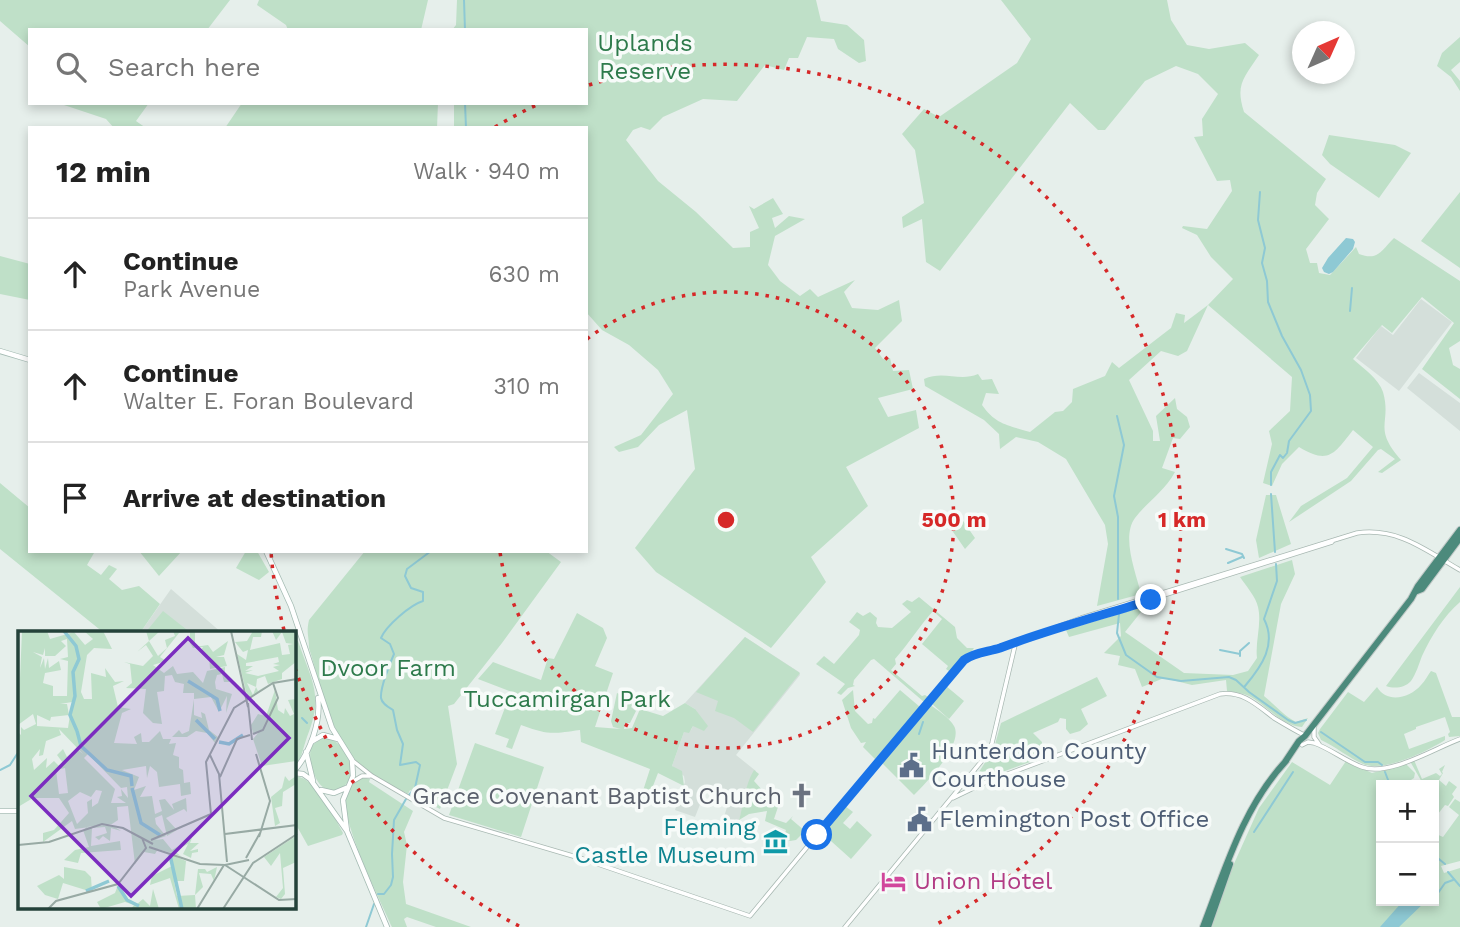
<!DOCTYPE html>
<html lang="en">
<head>
<meta charset="utf-8">
<style>
  body { margin:0; font-family:"Work Sans",sans-serif; background:#f6f6f6; color:#222 }
  .controls { position:absolute; right:21px; bottom:21px; display:grid; overflow:hidden; border-radius:0px; box-shadow:0 4px 10px #0003 }
  .controls button { width:63px; height:63px; display:grid; place-items:center; padding:0; border:0; border-bottom:2px solid #e0e0e0; background:#fff; color:#222; font:35px sans-serif }
  .compass { position:absolute; left:1292px; top:21px; width:63px; height:63px; border-radius:50%; background:#fff; box-shadow:0 4px 10px #0003; rotate:45deg }
  .stop { position:absolute; width:21px; height:21px; margin:-16px; border:5px solid #1a73e8; border-radius:50%; background:#fff }
  .stop.end { background:#1a73e8; border-color:#fff; box-shadow:0 2px 7px #0008 }
  .list { margin:0; padding:0; list-style:none }
  h2 { display:flex; justify-content:space-between; align-items:center; height:91px; margin:0; padding:0 28px; font-size:30px }
  h2 small { font-size:23px; font-weight:400; color:#767676 }
  .list li { display:grid; grid-template-columns:46px 1fr auto; gap:21px; align-items:center; box-sizing:border-box; height:112px; padding:0 28px; border-top:2px solid #e0e0e0 }
  .list b { display:block; font-size:26px; white-space:nowrap }
  .list p { margin:0; font-size:23px; white-space:nowrap; color:#767676 }
  .list em { font-size:23px; font-style:normal; color:#767676 }
  .icon { flex:none; width:38px; height:38px; fill:none; stroke:currentColor; stroke-width:2; stroke-linecap:round; stroke-linejoin:round }
  .map { position:relative; flex:none; width:1460px; height:927px; overflow:hidden }
  .search { position:absolute; background:#fff; box-shadow:0 4px 10px #0003; left:28px; top:28px; width:560px; height:77px; display:flex; align-items:center; gap:18px; box-sizing:border-box; padding:0 24px; border-radius:0px; color:#767676; font-size:26px }
  .panel { position:absolute; background:#fff; box-shadow:0 4px 10px #0003; left:28px; top:126px; width:560px; height:427px; border-radius:0px }
  .map>svg:first-child { display:block }
  .built { fill:#d4dfda }
  .green { fill:#bfe0c8 }
  .water { fill:#8ec9d4 }
  .lines { fill:none; stroke-linecap:round; stroke-linejoin:round }
  .stream { stroke:#8ec9d4; stroke-width:2 }
  .tertiary-casing { stroke:#a8b8b2; stroke-width:5 }
  .secondary-casing { stroke:#a4bbb3; stroke-width:6 }
  .trunk-casing { stroke:#c2cac8; stroke-width:8 }
  .tertiary { stroke:#fff; stroke-width:3.5 }
  .secondary { stroke:#fff; stroke-width:4.5 }
  .trunk { stroke:#4c8a7c; stroke-width:6 }
  .route { stroke:#1a73e8; stroke-width:9 }
  .ring { fill:none; stroke:#d62828; stroke-width:3.5; stroke-dasharray:3.5 7 }
  .labels { text-anchor:middle; stroke-width:7; stroke-linejoin:round; paint-order:stroke }
  .park-label { font-size:24px; fill:#2d7a4b; stroke:#f7fbf9 }
  .service-label { font-size:24px; fill:#4e5e75; stroke:#f7fbf9; text-anchor:start }
  .worship-label { font-size:24px; fill:#5b616d; stroke:#f7fbf9; text-anchor:end }
  .culture-label { font-size:24px; fill:#0d838f; stroke:#f7fbf9; text-anchor:end }
  .hotel-label { font-size:24px; fill:#b23c85; stroke:#f7fbf9; text-anchor:start }
  .inset-river { fill:none; stroke:#8ec9d4; stroke-width:3.5 }
  .inset-road { fill:none; stroke:#98aaa4; stroke-width:2 }
  .view { fill:#7b2cbf; fill-opacity:0.15; stroke:#7b2cbf; stroke-width:3.5 }
  .inset-edge { fill:none; stroke:#24423a; stroke-width:3.5 }
  .centre { fill:#d62828; stroke:#f7fbf9; stroke-width:3.5 }
  .ring-label { font-size:21px; text-anchor:middle; font-weight:bold; fill:#d62828; stroke:#f7fbf9; stroke-width:7; stroke-linejoin:round; paint-order:stroke }
</style>
</head>
<body>
<div class="map">
<svg width="1460" height="927" viewBox="0 0 1460 927">
  <rect width="100%" height="100%" fill="#e6efeb"/>
  <!-- built -->
  <path class="built" d="M1421,299L1452,322L1399,391L1356,358L1381,326L1393,335Z
    M1419,373L1460,403V431L1407,388Z
    M171,589L222,633H140Z
    M745,637L799,672L800,675L736,755L756,771L734,834L720,829L731,795L707,787L695,817L675,810L685,782L684,776L672,766L684,732L691,730L693,726L695,709L685,703Z"/>
  <!-- green -->
  <path class="green" d="M0,0H230L207,30H30V47L0,21Z
    M259,0H428L421,30H288L286,25L257,5Z
    M457,0H816L821,21L847,25L864,40L866,61L859,63L838,49L834,39L807,37L798,58H789L784,70L765,65L737,101L703,99L663,117L650,130L641,127L633,130L626,140L658,181L696,212L733,248L750,247V232L759,228L749,206L754,209L773,198L783,214L772,218L775,228L789,216L805,219L775,236L768,265L780,281L800,296L810,289L818,297L855,280L844,292L852,308L878,310L899,300L902,321L875,348L883,359L890,358L893,371L909,370L913,389L878,398L888,417L916,410L919,428L846,467L868,506L811,557L826,582L771,648L656,572L635,548L695,469L687,410L659,425L638,447L619,452L614,447L641,435L673,394L658,370L629,345L602,330L586,312V128H454V103H586V30H452L456,25Z
    M1001,0H1167L1171,20L1187,45L1209,49L1245,43L1259,55C1244,78 1235,84 1244,112L1326,179L1317,193L1315,205L1329,219L1306,249L1310,263H1317L1319,273L1330,275L1356,247L1359,254C1378,261 1381,251 1394,238L1460,281V341L1449,348L1453,365L1460,369V399L1422,369L1454,323L1422,297L1392,333L1382,325L1353,359C1363,368 1379,379 1383,392C1392,424 1372,427 1401,460L1382,473L1378,472L1395,459L1381,449L1378,450L1351,481L1289,522L1301,506L1347,478L1373,447L1353,430C1334,454 1329,465 1299,447L1282,464L1272,486L1263,483L1272,444L1269,431L1290,411L1292,377L1208,305L1187,351L1178,356L1161,351L1129,380L1153,431V441H1160L1156,416L1175,398L1177,409L1187,417L1190,427L1180,439L1173,438L1162,468L1175,472C1164,492 1148,501 1135,518C1121,537 1136,573 1141,594L1097,606L1108,544L1105,525L1066,459L1038,442L1016,437L1000,449L999,434L984,420L925,386L924,379C944,370 959,382 978,374L982,380L992,379L999,394L986,393L982,405C996,425 1008,425 1030,432L1055,412L1063,411L1072,402L1073,389L1105,376L1112,362L1119,368L1171,328L1176,313L1185,315L1184,323L1208,305L1233,279L1211,257L1197,235L1182,228L1183,226L1207,229L1232,191L1230,180L1217,181L1194,137L1203,136L1202,119L1218,94L1198,74L1176,66L1145,81L1105,130H1098L1070,103L940,271L926,262L922,219L903,228L902,217L924,203L915,150L902,134L924,109L939,117L1017,63L1031,39Z
    M1460,37V62L1451,70L1460,81V91L1451,77L1437,66L1442,53Z
    M58,103H149L136,121L146,128H114L106,119Z
    M242,103H438L437,128H225Z
    M1329,135L1395,145L1411,153L1379,198L1330,164L1322,155Z
    M1460,192V268L1421,241Z
    M0,256L30,264V300L0,294Z
    M0,483L30,508V551H92L94,553L87,565L101,575L109,565L117,569L109,579L122,590L139,586L160,604L140,633H104L0,549Z
    M1266,495H1276L1291,544L1259,558L1256,540Z
    M954,508L975,538L965,549L942,516Z
    M139,551H182L159,576Z
    M246,551H257L269,572L259,580L236,568Z
    M365,551H546L561,562L502,643L454,704L448,706L457,764L440,809L424,801L410,790L408,794C391,785 370,776 357,762C329,730 321,687 309,648C309,635 306,633 309,620Z
    M1292,560L1295,574L1281,604L1264,696C1275,705 1283,715 1296,722L1308,718L1302,727C1283,727 1265,704 1249,696C1242,693 1234,692 1227,691L1226,680L1192,685L1164,678L1142,687L1135,669L1118,665L1120,656L1104,653L1121,636L1120,623L1069,637L1066,630L1159,602V606L1141,612L1125,632L1184,673L1233,675L1248,671L1257,658C1255,641 1262,624 1258,607C1256,597 1246,586 1240,577Z
    M1460,587V602C1443,617 1432,635 1422,656C1419,664 1416,674 1411,681C1405,688 1394,689 1386,686Z
    M919,597L955,627L957,638L967,648H974C972,652 954,666 949,671L946,669L948,666L922,644L942,619L933,611C918,628 910,642 895,659L896,664L891,670L922,696L925,695L928,697L924,702L874,659L871,660L854,680L853,685L855,686L848,688L841,695L837,693L845,684L816,664L824,656L834,664L859,635L860,630L849,622L857,612L863,616L870,612L877,618L876,623L878,627L892,628L911,612L902,604L907,600L912,602Z
    M163,611L191,633H145Z
    M577,613L603,628L607,638L595,666L613,673L595,727L621,729L613,727L611,721L617,693L634,701L631,707L636,711L630,723H625L624,729L632,728L640,709L663,716L685,703L695,709L708,726L704,731L693,726L689,733L684,732L672,766L682,771L684,786L658,773L648,799L641,797L650,769L581,742L580,730C551,734 549,735 521,725L512,749L506,747L509,739L495,734L506,705L519,709L522,696L478,679L493,662L541,680L548,658L554,659Z
    M745,637L800,673L753,732L734,718L715,711L718,701L696,692Z
    M294,641H298C312,682 324,695 307,737C303,748 302,759 294,767Z
    M1431,671L1436,673L1452,717H1460V736L1449,737L1448,734L1450,732L1445,717L1416,727V729L1404,734L1409,749L1445,736V740C1428,751 1383,773 1363,764C1349,758 1336,747 1321,740L1318,733L1320,729L1348,692L1364,702L1377,687C1387,704 1410,698 1421,685C1425,681 1428,675 1431,671Z
    M1097,677L1107,696L1081,709L1088,724L1080,731L1070,734L1066,729V719L1060,718L1058,722L1033,733L1042,742V751H1038L1041,758L983,779L979,772L994,748L1001,723Z
    M946,686L964,701L949,719L931,703Z
    M853,690L855,711L868,724L872,723L873,718L875,719L900,690L920,707L875,759L863,747L866,742L861,743L851,728L842,700Z
    M929,704C936,709 950,718 954,726C964,744 927,782 914,795L881,762Z
    M324,737C337,740 343,747 348,758C362,787 322,810 312,767C310,758 309,753 312,745Z
    M475,743L544,767L521,837L449,815Z
    M1414,760L1422,779L1436,773L1440,776L1442,774L1439,769L1445,765L1442,772L1443,773L1439,780L1446,786L1449,781L1457,787L1452,794L1454,797L1448,806L1445,805L1434,819V814L1437,809L1434,807V785H1422L1423,784L1411,763Z
    M1346,761L1372,773L1406,764L1415,773L1414,778L1411,780L1415,785H1381V901H1434V833L1443,837L1459,815L1449,807L1455,799L1460,802V861L1441,866L1444,873L1460,868V927H1212L1224,886L1259,808L1292,762L1330,785Z
    M754,770L759,774L754,781L772,801L779,804L774,819L786,823L793,816L791,819L805,831L796,840L790,841L784,837L786,830L765,821L767,811L749,814L739,820C744,804 744,787 754,770Z
    M294,776C315,776 334,816 343,833L342,835L308,846L294,821Z
    M362,777L370,779L369,782L413,811L404,832L407,845L403,882L406,904L471,927H436L407,917L404,919L407,927H392C381,902 341,822 346,798C348,788 353,782 362,777Z
    M845,806L853,812L843,823L850,829L857,821L872,835L851,859L822,833Z"/>
  <!-- water -->
  <path class="water" d="M1346,238L1353,239L1355,242L1353,249L1333,272L1329,274L1324,272L1322,268L1328,258Z
    M1403,901H1426L1399,927H1380Z"/>
  <g class="lines">
    <!-- stream -->
    <path class="stream" d="M464,0L465,30
      M465,103L466,128
      M1260,192L1258,220L1265,248L1262,263L1267,281L1268,302L1282,336L1301,370L1310,395L1311,411L1289,441L1287,453L1283,458L1280,455L1271,472V485
      M1350,311L1352,288
      M1117,416L1124,445L1114,496L1118,517V599
      M1271,494L1275,552
      M1226,549L1242,554L1244,558
      M1228,563L1242,557
      M1119,614L1117,633L1126,655L1157,677L1181,681L1229,677L1236,680L1249,692L1288,720L1295,723L1306,720
      M1220,650L1240,654
      M1240,656V651L1249,643
      M1245,686C1262,666 1277,644 1264,619L1277,581L1276,564
      M302,718L307,723
      M1321,732L1365,762H1378L1382,765
      M919,734L923,722
      M294,756L296,754
      M0,770L10,765L19,751
      M1385,772L1390,785
      M409,795L415,788L420,765L416,762L400,765L403,744L397,730L393,710C388,707 382,704 381,698C380,688 390,663 394,654L390,644L381,638C386,626 410,605 423,601V592L411,588L405,576L407,569L431,551
      M1254,832L1293,772
      M1434,855L1445,864
      M1448,872L1460,886
      M1434,893H1438L1445,883L1453,880
      M378,894H384L391,885L393,877L392,854L394,820L406,799
      M366,927L374,904"/>
    <defs>
      <path id="tertiary" d="M1072,623L1082,621L1332,542
        M1314,725V737L1319,744
        M1302,745L1308,742L1314,743C1331,749 1345,761 1362,767C1389,777 1435,748 1460,739
        M353,761L372,776L444,818L583,859L750,916L956,667L974,654L1000,648L1081,618L1357,533C1398,527 1427,551 1460,570
        M974,773L980,780V786
        M352,782L362,776H370
        M953,798L984,783L1220,694C1243,691 1257,705 1274,718C1284,724 1294,730 1304,735
        M845,927L985,757L992,743L1016,641"/>
      <path id="secondary" d="M0,351L30,360
        M266,551L291,606L332,728L352,760L353,776L343,800L347,831
        M311,742L323,735L338,739
        M306,752L313,781
        M294,771C310,753 321,722 318,698
        M294,773L303,774L310,779L347,831L387,927
        M321,790L334,793L346,788
        M0,811H19"/>
      <path id="trunk" d="M1417,591L1422,589L1460,538
        M1285,762L1299,741L1305,736L1411,599L1418,586L1460,530
        M1203,927C1225,870 1243,807 1286,761
        M1208,927L1230,864"/>
    </defs>
    <!-- tertiary casing -->
    <use href="#tertiary" class="tertiary-casing"/>
    <!-- secondary casing -->
    <use href="#secondary" class="secondary-casing"/>
    <!-- trunk casing -->
    <use href="#trunk" class="trunk-casing"/>
    <!-- tertiary -->
    <use href="#tertiary" class="tertiary"/>
    <!-- secondary -->
    <use href="#secondary" class="secondary"/>
    <!-- trunk -->
    <use href="#trunk" class="trunk"/>
  </g>
  <g class="lines">
    <!-- route -->
    <path class="route" d="M817,835L964,660C975,652 988,652 1000,648C1050,629 1100,616 1151,600"/>
  </g>
  <!-- distance rings -->
  <g class="ring">
    <path d="M587 339A228 228 0 1 1 500 552"/>
    <path d="M519 926A456 456 0 0 1 295 668M284 630A456 456 0 0 1 271 552M495 127A456 456 0 0 1 541 103M589 85A456 456 0 0 1 933 926"/>
  </g>
  <!-- icons -->
  <defs>
    <symbol id="civic-bare" viewBox="-9 -9 18 18"><path d="M-.6-6.5H3V-4.5H.6V-3L4-1V1h2V6H-6V1h2V-1L-.6-3ZM-1.2 2.5V6h2.4V2.5Z" fill="#5c6f8a" stroke="#f7fbf9" stroke-width="2.5" paint-order="stroke"/></symbol>
    <symbol id="church-bare" viewBox="-9 -9 18 18"><path d="M-1.2-6h2.4v3.5h3.3v2.4h-3.3V6h-2.4V-.1h-3.3v-2.4h3.3Z" fill="#6b7280" stroke="#f7fbf9" stroke-width="2.5" paint-order="stroke"/></symbol>
    <symbol id="museum-bare" viewBox="-9 -9 18 18"><path d="M0-6L6-3V-2H-6V-3ZM-5-1h2V3h-2ZM-1-1h2V3h-2ZM3-1h2V3H3ZM-6 4H6V6H-6Z" fill="#0f9aa8" stroke="#f7fbf9" stroke-width="2.5" paint-order="stroke"/></symbol>
    <symbol id="hotel-bare" viewBox="-9 -9 18 18"><path d="M-6-4.5h1.5V1H6V5H4.5V3h-9V5H-6ZM-4 0a1.8 1.8 0 1 1 3.6 0ZM.5 0V-2.5h3Q6-2.5 6 0Z" fill="#d1479c" stroke="#f7fbf9" stroke-width="2.5" paint-order="stroke"/></symbol>
  </defs>
  <g fill-rule="evenodd">
    <use href="#civic-bare" x="894" y="748" width="35" height="35"/>
    <use href="#church-bare" x="784" y="778" width="35" height="35"/>
    <use href="#civic-bare" x="902" y="802" width="35" height="35"/>
    <use href="#museum-bare" x="758" y="824" width="35" height="35"/>
    <use href="#hotel-bare" x="876" y="864" width="35" height="35"/>
  </g>
  <g class="labels">
    <!-- park labels -->
    <g class="park-label">
      <text x="645" y="51">Uplands<tspan x="645" dy="28">Reserve</tspan></text>
      <text x="388" y="676">Dvoor Farm</text>
      <text x="567" y="707">Tuccamirgan Park</text>
    </g>
    <!-- service labels -->
    <g class="service-label">
      <text x="931" y="759">Hunterdon County<tspan x="931" dy="28">Courthouse</tspan></text>
      <text x="939" y="827">Flemington Post Office</text>
    </g>
    <!-- worship labels -->
    <g class="worship-label">
      <text x="782" y="804">Grace Covenant Baptist Church</text>
    </g>
    <!-- culture labels -->
    <g class="culture-label">
      <text x="756" y="835">Fleming<tspan x="756" dy="28">Castle Museum</tspan></text>
    </g>
    <!-- hotel labels -->
    <g class="hotel-label">
      <text x="914" y="889">Union Hotel</text>
    </g>
  </g>
  <!-- overview -->
  <g transform="translate(18 631)">
    <rect width="278" height="278" fill="#e6efeb"/>
    <path d="M4,0H29L32,8L56,1L67,14L75,8L66,0H85L94,18L76,17L69,24L63,61L66,68H74L73,42L88,46L87,37L97,51L106,50L95,55L100,76L113,78L104,82L96,112L119,113L116,106L123,102L124,111H131L142,100L145,108H153L151,113L158,112L155,124L161,126V137L165,139L166,152L172,151L173,163L163,165L162,153L141,156L139,141L132,135L129,147L128,135L104,139L121,146L116,159L128,155L122,166L134,165L137,183L144,180L141,169L147,168L156,179L154,173L168,167L169,181L166,178L148,187L159,199L149,205L144,184L137,187L138,193L148,205L137,209L145,208L154,219L174,207L172,212H181L172,220L180,218V221L174,222L173,227L165,223L170,213L156,220L163,225L140,218L137,223L126,221L117,233L110,175L99,176L100,189L94,193L57,198L54,190L25,211V202L36,199L51,182L41,167H15L0,176V101L3,104V96L6,99L18,93L15,83L0,94ZM49,8L50,26L42,28L50,30L49,65H35V55L25,52L27,42L43,39L41,30L31,37L30,27L27,38L26,27L22,37L24,26L15,21L25,24L27,17V25H37L48,15L43,10ZM54,71L50,97L19,95V84L32,90L33,86L51,84L49,73H42ZM41,98L65,123L59,118L49,126L45,118L39,124L45,132L41,135L36,130L28,137L29,127L16,139L14,128L22,118L21,125L25,124L28,110L43,104ZM70,123L103,157L109,156L110,167L103,158L104,165L99,166L108,172H93L97,158L66,127ZM47,137L50,162L41,163L38,139ZM78,159L84,160L80,172L74,176V168L69,171L70,182L59,193L50,170L62,161L73,166ZM128,0H142L131,10L140,25L149,17L147,9L157,5L155,0H177V16L190,14L195,21L210,10L206,24L198,26H206L209,35L192,38L191,25L182,20L185,16L175,17L172,12V0L161,2L142,26L148,30L135,34L146,42L155,35L159,43L175,41L185,52L189,40L207,36V46L214,51H206L204,43L199,44L197,51L198,58L214,63L208,82L209,65L201,81L193,66L176,68V84L184,87L183,81L187,83L191,99L200,106L197,112L189,102L178,100L169,106H154L161,99L164,103L171,100L176,68V62H165L166,53L157,51L154,44L147,45L146,60L139,61L144,93L135,92L125,82L128,58L108,57L114,52L112,33L106,31L125,35L135,25L128,14L119,21L131,10ZM235,0H244L243,6H235L232,19L262,12L264,24L272,23L270,14L275,13L268,12L264,1L258,9L254,0H278L279,30L264,42V48L250,53L247,45L239,48L238,56L229,52L235,64L238,56L240,60L248,55L230,69L219,23L228,29L230,19L225,21L217,11L229,10ZM260,26L261,31L255,33L262,34L255,36L261,40L240,45L227,42L235,39L227,40L235,35H228V32ZM276,49H278V130L244,135L235,108L240,102H235L233,94L240,83L248,85L257,59L260,79L266,83L267,77L272,85L276,83L270,69L278,68ZM267,145L271,150L278,145V153L265,161L264,175L257,177L262,192L257,195L253,166L264,157ZM84,194L97,196L103,200L93,197L92,210L85,205L81,209L77,206L89,202L87,196L74,197L73,215L102,210L103,219L63,222L60,232L46,229L57,219L71,216L65,199L69,196ZM278,205V231L265,237L267,263L263,268L258,266L265,257L262,222L253,235L246,226ZM154,224L168,230L166,250H156L159,265L177,264L180,238H187L189,241L199,236L196,250L193,243L181,242L185,256L177,264L178,278H161L152,247L132,254L134,245L154,235ZM46,236L67,240L73,246L74,261L45,252L40,268L27,264L19,255L41,244L46,248ZM100,254L110,270L119,273L125,268L132,275L135,258L141,278H113L116,274L107,271L83,278L79,271L97,262Z" fill="#bfe0c8" fill-rule="evenodd"/>
    <path class="inset-river" d="M46,0L58,15L61,28L55,41L57,65L52,84L59,100M170,50L199,68L202,80M178,89L197,108M59,100L63,115L89,139L113,145L114,155M201,111L211,113L225,104M114,157L123,192L142,204M152,224L164,278M100,255L109,269L121,275M68,260L91,250"/>
    <path class="inset-road" d="M213,0L230,76M230,72L234,109M235,103L245,99L260,67L255,52M238,123L252,170L241,206M192,124L201,143L209,231M202,146L219,108L232,104M207,203L279,194M133,209L193,183L188,131L216,77L255,52L279,48M0,214L31,211L84,193L105,197L135,213M131,216L182,233L207,234L231,229M228,227L242,202M207,234L261,269L279,268M30,278L38,270L100,253L128,217L124,207M179,278L206,234M205,278L235,232L279,203"/>
    <path class="view" d="M170,7L271,107L113,265L13,165Z"/>
    <rect width="278" height="278" class="inset-edge"/>
  </g>
  <circle cx="726" cy="520" r="10" class="centre"/>
  <g class="ring-label">
    <text x="954" y="527">500 m</text>
    <text x="1182" y="527">1 km</text>
  </g>
</svg>
<div class="controls">
<button>+</button>
<button>−</button>
</div>
<svg class="compass" viewBox="-18 -18 36 36"><path d="M0-13l5 13h-10z" fill="#e53935"/><path d="M0 13l5-13h-10z" fill="#767676"/></svg>
<div class="stop" style="left:817px;top:835px"></div>
<div class="stop end" style="left:1151px;top:600px"></div>
<div class="search"><svg class="icon" aria-label="search" viewBox="0 0 24 24"><circle cx="10" cy="10" r="6"/><path d="M15 15l6 6"/></svg>Search here</div>
<section class="panel">
<h2>12 min<small>Walk · 940 m</small></h2>
<ul class="list">
<li><svg class="icon" aria-label="ahead" viewBox="0 0 24 24"><path d="M12 20V5M6 11l6-6 6 6"/></svg><div><b>Continue</b><p>Park Avenue</p></div><em>630 m</em></li>
<li><svg class="icon" aria-label="ahead" viewBox="0 0 24 24"><path d="M12 20V5M6 11l6-6 6 6"/></svg><div><b>Continue</b><p>Walter E. Foran Boulevard</p></div><em>310 m</em></li>
<li><svg class="icon" aria-label="arrive" viewBox="0 0 24 24"><path d="M6 21V4h12l-3 4 3 4H6"/></svg><div><b>Arrive at destination</b></div></li>
</ul>
</section>
</div>
</body>
</html>
